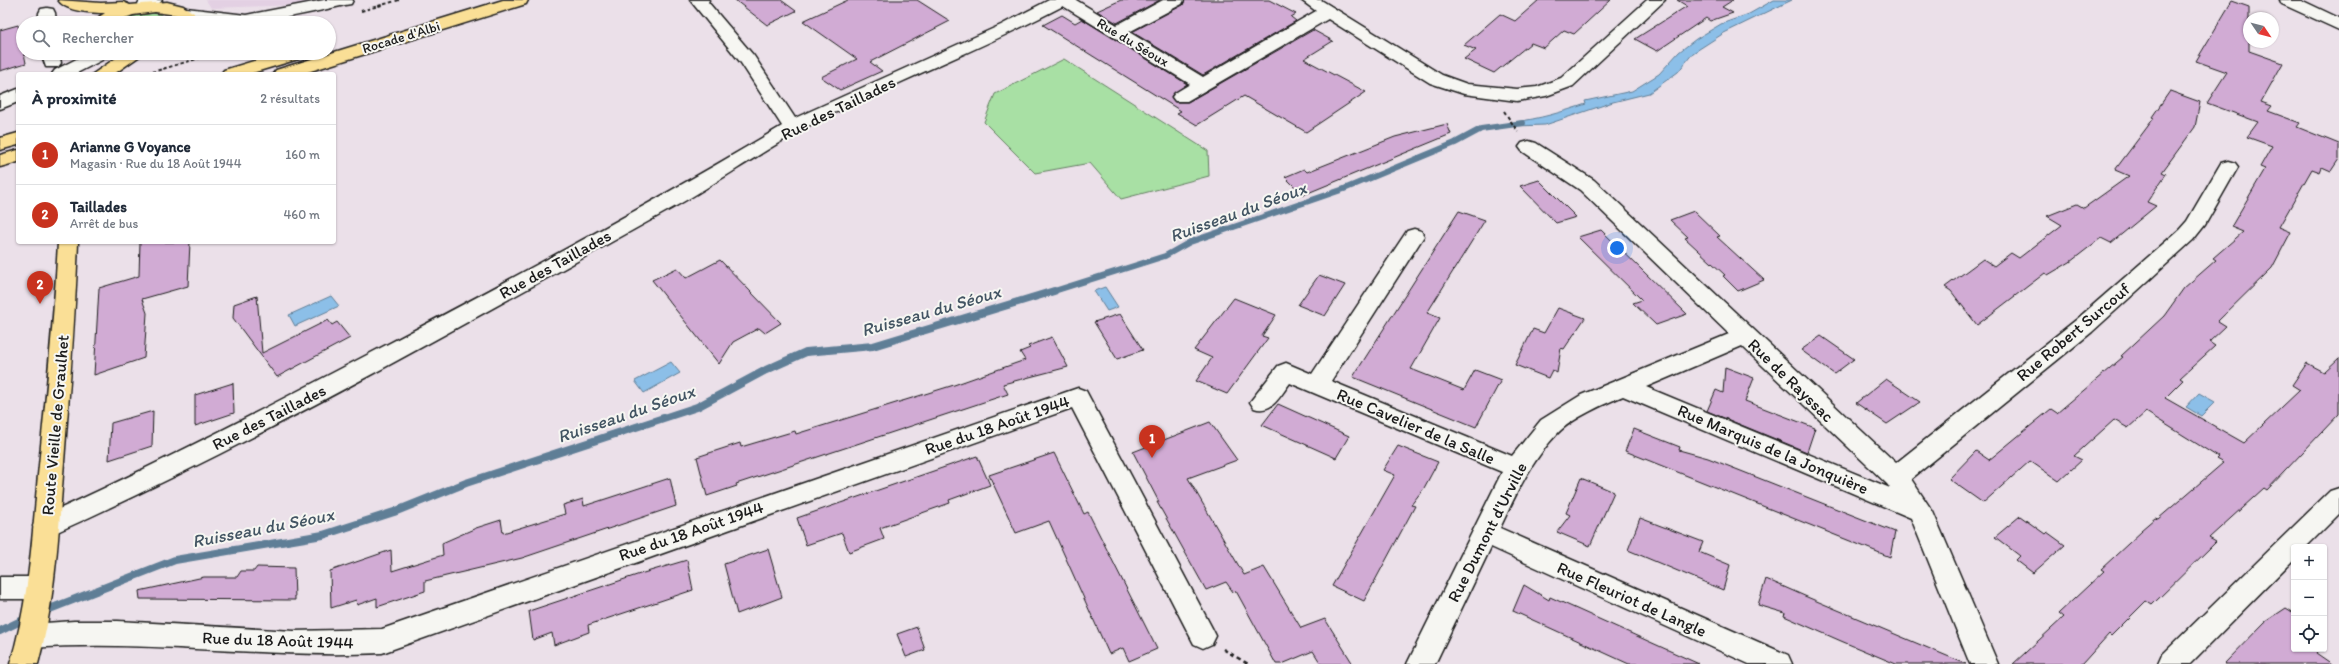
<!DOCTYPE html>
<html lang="fr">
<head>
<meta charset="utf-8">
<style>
  body { margin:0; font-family:Itim,sans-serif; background:#f2f2f3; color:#1f2937 }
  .controls { position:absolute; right:12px; bottom:12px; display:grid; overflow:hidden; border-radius:4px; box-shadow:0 1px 3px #0004 }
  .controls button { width:36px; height:36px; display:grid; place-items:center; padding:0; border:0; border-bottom:1px solid #e0e1e3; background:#fff; color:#1f2937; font:20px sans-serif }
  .compass { position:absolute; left:2243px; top:12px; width:36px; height:36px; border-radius:50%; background:#fff; box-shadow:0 1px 3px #0004; rotate:125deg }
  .you { position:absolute; left:1617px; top:248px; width:14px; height:14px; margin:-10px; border:3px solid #fff; border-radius:50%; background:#1a73e8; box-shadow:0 0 0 6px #1a73e833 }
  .badge { display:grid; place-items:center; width:26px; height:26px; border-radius:50%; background:#c8321e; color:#fff; font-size:13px; font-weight:700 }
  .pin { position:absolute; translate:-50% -33px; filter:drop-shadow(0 1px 2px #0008) }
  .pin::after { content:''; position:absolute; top:21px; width:14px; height:12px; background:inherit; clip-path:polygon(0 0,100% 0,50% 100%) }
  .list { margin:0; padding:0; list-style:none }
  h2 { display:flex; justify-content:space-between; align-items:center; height:52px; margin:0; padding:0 16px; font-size:17px }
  h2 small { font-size:13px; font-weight:400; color:#747a83 }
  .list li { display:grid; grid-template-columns:26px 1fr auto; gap:12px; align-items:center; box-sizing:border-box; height:60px; padding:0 16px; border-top:1px solid #e0e1e3 }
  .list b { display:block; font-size:15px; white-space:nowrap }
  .list p { margin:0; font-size:13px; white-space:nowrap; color:#747a83 }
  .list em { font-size:13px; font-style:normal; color:#747a83 }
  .icon { flex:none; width:22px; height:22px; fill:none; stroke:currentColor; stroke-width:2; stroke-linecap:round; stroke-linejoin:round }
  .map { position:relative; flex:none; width:2339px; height:664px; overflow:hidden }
  .search { position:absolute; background:#fff; box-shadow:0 1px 3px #0004; left:16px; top:16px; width:320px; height:44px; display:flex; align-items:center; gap:10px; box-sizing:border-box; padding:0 14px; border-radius:22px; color:#747a83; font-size:15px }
  .panel { position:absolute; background:#fff; box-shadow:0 1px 3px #0004; left:16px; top:72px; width:320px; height:172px; border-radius:4px }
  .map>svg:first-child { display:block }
  .built { fill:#e3d0e3 }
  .green { fill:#a8e0a4; stroke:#627e60 }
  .water { fill:#8cbfe8; stroke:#5f7e96 }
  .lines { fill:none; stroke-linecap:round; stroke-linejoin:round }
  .stream-far1 { stroke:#5f7e96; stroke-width:6 }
  .stream { stroke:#5f7e96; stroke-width:8 }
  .building { fill:#d1abd4; stroke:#1c1c1c }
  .minor-casing { stroke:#1c1c1c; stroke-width:3 }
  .major-casing { stroke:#1c1c1c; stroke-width:3 }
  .highway-casing { stroke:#1c1c1c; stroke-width:3 }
  .path-far1 { stroke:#1c1c1c; stroke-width:2; stroke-dasharray:3.5 2.5; stroke-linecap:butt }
  .path { stroke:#1c1c1c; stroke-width:2.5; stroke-dasharray:4.5 3.5; stroke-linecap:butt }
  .minor { fill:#f6f6f2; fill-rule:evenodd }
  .major { fill:#fadf96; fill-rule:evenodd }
  .highway { fill:#fadf96; fill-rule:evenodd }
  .labels { text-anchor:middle; stroke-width:4; stroke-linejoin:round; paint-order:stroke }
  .far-street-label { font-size:14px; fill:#1c1c1c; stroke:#f6f6f2 }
  .street-label { font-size:17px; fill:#1c1c1c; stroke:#f6f6f2 }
  .water-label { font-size:18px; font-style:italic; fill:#435563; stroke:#f6f6f2 }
</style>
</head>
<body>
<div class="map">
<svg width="2339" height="664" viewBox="0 0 2339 664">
  <rect width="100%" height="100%" fill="#ebe0e9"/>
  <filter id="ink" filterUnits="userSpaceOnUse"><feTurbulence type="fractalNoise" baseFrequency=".025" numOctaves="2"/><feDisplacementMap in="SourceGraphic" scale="8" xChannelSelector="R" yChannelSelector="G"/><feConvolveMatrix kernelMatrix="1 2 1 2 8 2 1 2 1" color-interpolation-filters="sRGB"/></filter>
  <g filter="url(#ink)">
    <!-- built -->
    <path class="built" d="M206,0H316L297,5L211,8Z"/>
    <!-- green -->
    <path class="green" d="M153,13L161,15L165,20L164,23H118L129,17Z
      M1064,59L1208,151L1209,176L1121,199L1090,163L1035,173L984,122L995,94Z"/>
    <!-- water -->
    <path class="water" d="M1774,0H1792L1724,33L1693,53L1678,72L1649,93L1613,102L1545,125L1516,126L1514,122C1539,119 1562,112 1586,104L1585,101L1632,91L1659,74L1679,52L1696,39L1721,24L1749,14Z
      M1105,287L1118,307L1107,311L1094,291Z
      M331,296L339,306L295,326L289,315Z
      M671,362L680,373L644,393L635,381Z
      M2199,393L2215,402L2201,416L2186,407Z"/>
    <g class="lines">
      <!-- stream-far1 -->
      <path class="stream-far1" d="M1051,292L1165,256L1190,242L1344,189L1455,143L1481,129L1523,123"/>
      <!-- stream -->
      <path class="stream" d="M42,612L175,560L323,535L394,512L466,483L697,407L766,370L806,352L873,346L1054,291
        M0,631L29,617"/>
    </g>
    <!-- building -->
    <path class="building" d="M735,0H781L796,11L767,25Z
      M848,0H917L950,21L870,62L882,71L840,90L821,77L857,59L803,21Z
      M1121,0H1160L1117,23L1097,11Z
      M1185,0H1269L1296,14L1291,17L1296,21L1203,75L1132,32L1183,5Z
      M1539,0H1611L1574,34L1564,30L1544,48L1531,43L1494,73L1464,59L1476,50L1464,45L1500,14L1515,21Z
      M1677,0H1733L1722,7L1733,13L1710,21L1706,18L1657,51L1635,39L1687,6Z
      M2232,1L2249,7V51L2283,63L2261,102L2272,106L2268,111L2300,123L2297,127L2339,144V159L2331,171L2322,167L2320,172L2312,169L2279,227L2291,232L2272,268L2218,321L2226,326L2209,342L2215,346L2180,378L2183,380L2165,398L2244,443L2300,390L2292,385L2307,363L2324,372L2339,358V414L2267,490L2264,488L2209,538L2216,542L2152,605L2146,601L2111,636L2109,634L2082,664H2013L2064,617L2059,613L2104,571L2101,569L2142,531L2141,530L2155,518L2158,519L2223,463L2216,459L2218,457L2146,412L2128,428L2114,420L2074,456L2082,460L2059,481L2030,461L1983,503L1949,479L1976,451L1989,460L2051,409L2057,413L2123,357L2121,356L2164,316L2184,288L2216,260L2213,258L2243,232L2231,227L2265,169L2260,167L2272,146L2247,137L2258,122L2207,103L2227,72L2196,61Z
      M1062,15L1075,23L1082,19L1187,84L1171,96L1175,102H1188L1313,30L1333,41L1304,59L1366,92L1306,132L1244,96L1197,125L1177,113L1181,111L1043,25Z
      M18,25L26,63L0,71V30Z
      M2170,91L2200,102L2195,127L2162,172L2166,174L2147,202L2156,206L2111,243L2101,238L2070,262L2048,275L2045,273L1977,325L1951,291L1945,287L1983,259L1994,266L2011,253L2019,258L2062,225L2047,216L2077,204L2084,208L2129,176L2115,170L2154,118L2152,117Z
      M1447,124L1451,134L1303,195L1285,177L1304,169L1307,172L1395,137Z
      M1539,180L1576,217L1556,223L1520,186Z
      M1459,211L1485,220L1427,313L1440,318L1411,369L1464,390L1475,370L1501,380L1476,427L1353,377Z
      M1694,211L1720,236L1717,237L1764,280L1738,291L1723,276L1725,275L1685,238L1688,237L1670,220Z
      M1601,230L1643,271L1687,314L1656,325L1633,303L1642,300L1578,237Z
      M140,242H190L188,286L142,299L147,313L144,358L94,375L99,288L139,276Z
      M720,260L781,323L765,333L759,328L733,342L719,364L652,280L677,268L686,278Z
      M1319,275L1345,285L1325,316L1298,305Z
      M257,296L262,353L328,320L332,325L337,322L350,338L277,377L233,318L234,304Z
      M1234,298L1276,315L1262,336L1268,338L1227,394L1196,381L1212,358L1194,350Z
      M1558,308L1585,318L1564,349L1561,348L1557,373L1552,370L1548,378L1515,365L1533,329L1544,333Z
      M1120,314L1143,350L1117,359L1094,322Z
      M1821,336L1854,359L1834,374L1801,350Z
      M1052,337L1068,367L1003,384L1008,394L736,484L737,486L707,496L697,457L740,443L741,447L795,431L796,434L954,385L1025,360L1020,352L1030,348L1028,346Z
      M1725,367L1754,378L1745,401L1815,428L1807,452L1707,411L1716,390L1723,393Z
      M1886,379L1920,402L1887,424L1856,403Z
      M233,383L234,413L195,426V395Z
      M1278,404L1349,436L1336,458L1262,425Z
      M153,411L152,446L109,460L111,423Z
      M1210,422L1237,460L1188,478L1244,575L1264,567L1301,628L1325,619L1353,664H1321L1313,651L1282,664H1276L1236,591L1233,592L1226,582L1206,590L1157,502H1159L1133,452Z
      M1634,429L1680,447L1679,450L1708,458L1895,532L1890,557L1625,451Z
      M1398,446L1438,462L1424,488L1411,505L1415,506L1364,601L1332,586L1395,475L1383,470Z
      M1054,453L1084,514L1088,512L1157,649L1129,661L1123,648L1109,654L1049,521L1016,533L989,475Z
      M977,456L990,485L949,500L950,503L880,528L884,539L849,552L842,533L806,545L797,518Z
      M670,478L676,506L522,558L425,581V591L377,607V598L357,605L356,600L331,608L330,571L391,550L392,571L443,555L442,543L476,528L501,520L503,533L565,514L563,505L583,499L584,506Z
      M1581,478L1614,492L1590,546L1557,532L1570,515L1566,513Z
      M2020,516L2045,534L2047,532L2065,545L2033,573L2016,560L2020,556L1995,537Z
      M1640,518L1703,542L1699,552L1730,565L1723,590L1628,550Z
      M768,549L782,597L737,614L724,564Z
      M687,560L693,590L588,625L589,632L554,645L552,633L533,640L529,611L640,574Z
      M257,567L294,568L295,600L140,599L139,591L204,577H237L241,571H254Z
      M1766,579L1807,597L1966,664H1896L1841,641L1784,616L1785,613L1758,605Z
      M1524,585L1549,600L1550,597L1699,664H1629L1513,611Z
      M2286,608L2294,613V649H2319L2316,653L2332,664H2224L2265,622Z
      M917,627L925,650L906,657L897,634Z"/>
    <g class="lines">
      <defs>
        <path id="minor" d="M140,0H162C157,7 148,10 140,8L138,4Z
          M324,0H353L351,4L345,5C289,18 236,30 180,17L178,13L180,9L186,8L246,15Z
          M690,0H709L708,2L754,56L795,118L1001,25L1049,0H1076L1117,25L1163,0H1184L1182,4L1129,32L1203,77L1316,11L1301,0H1321L1442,75L1467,84L1517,89L1537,87L1561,78L1647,0H1665L1573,86L1546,96L1517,101L1464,94L1430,83L1328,19L1187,101H1175L1172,97L1175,93L1190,84L1063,6C982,49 896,82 814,123C764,149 717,184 667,211C466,323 265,438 55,533L46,536L37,533L33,526L37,519C149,469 258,412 367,355C507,282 646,207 782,126L741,63Z
          M2280,0H2301L2339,18V30L2282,4Z
          M47,8L53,9L55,13L56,23H38L39,13L41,9Z
          M41,53H59L61,63L58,67H46Z
          M88,53H111L108,57L75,74H52L55,70Z
          M18,89V102L0,109V96Z
          M1529,141L1536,143L1594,180L1896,463L2076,320L2179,230L2187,221L2221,163L2228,161L2235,163L2238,167L2205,225L2193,240L2092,332L1911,479L1933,512L1998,664H1970L1911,518L1623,396C1604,404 1570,419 1557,434C1531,461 1516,494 1500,528L1788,655L1792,664H1749L1491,547L1435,664H1407L1502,472L1290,383C1280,396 1272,414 1254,408L1250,402L1278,366L1286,363L1312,374L1407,231L1414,229L1421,231L1424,236L1331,381L1512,456L1541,420L1581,395L1729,334L1580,190L1522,151L1519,147L1522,143ZM1742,346L1887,484L1890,488L1646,387Z
          M1078,388L1086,391L1212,628L1216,636L1212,644L1203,648L1194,644L1072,408L382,653C265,659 148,639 31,648L22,644L18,636L22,628L31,624L74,621H118L294,631L382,629Z
          M2339,488V514L2306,547H2294V559L2190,664H2158L2162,655L2330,491Z
          M0,577H39L48,580L52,588L48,596L39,599H0Z"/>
        <path id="major" d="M58,0L101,3L123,2L130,5L167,2L183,6L194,13L193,23H175L177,15L155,12L133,15L111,23H90L105,13C92,13 66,12 58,0Z
          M123,53H144L114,74H93Z
          M58,242H78C75,320 69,397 63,475C58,539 55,602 38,664H10C29,602 32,539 38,475C46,397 54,320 58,242Z"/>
        <path id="highway" d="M503,0H528L526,4L301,74H273L276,70Z
          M280,53H308L305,57L249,74H221L224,70Z
          M18,133V145L0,150V138Z
          M18,150V162L0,167V155Z"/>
      </defs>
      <!-- minor casing -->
      <use href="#minor" class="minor-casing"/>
      <!-- major casing -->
      <use href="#major" class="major-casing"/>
      <!-- highway casing -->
      <use href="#highway" class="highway-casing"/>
      <!-- path-far1 -->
      <path class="path-far1" d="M361,11L399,0
        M146,74L216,53
        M1504,111L1518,132"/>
      <!-- path -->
      <path class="path" d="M1223,649L1248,664"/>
      <!-- minor -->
      <use href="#minor" class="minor"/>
      <!-- major -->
      <use href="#major" class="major"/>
      <!-- highway -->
      <use href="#highway" class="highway"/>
    </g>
  </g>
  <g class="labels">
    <!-- far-street labels -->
    <g class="far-street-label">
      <text transform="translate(401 37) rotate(-17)" y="5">Rocade d'Albi</text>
      <text transform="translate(1133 42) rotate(31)" y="5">Rue du Séoux</text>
    </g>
    <!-- street labels -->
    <g class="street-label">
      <text transform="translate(838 108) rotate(-26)" y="6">Rue des Taillades</text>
      <text transform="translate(555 264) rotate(-29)" y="6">Rue des Taillades</text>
      <text transform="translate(2073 332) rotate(-40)" y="6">Rue Robert Surcouf</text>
      <text transform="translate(1791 380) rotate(44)" y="6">Rue de Rayssac</text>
      <text transform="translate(269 417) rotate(-27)" y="6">Rue des Taillades</text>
      <text transform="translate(55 425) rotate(-85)" y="6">Route Vieille de Graulhet</text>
      <text transform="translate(997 425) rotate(-19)" y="6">Rue du 18 Août 1944</text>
      <text transform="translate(1416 426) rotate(23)" y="6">Rue Cavelier de la Salle</text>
      <text transform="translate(1773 449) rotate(23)" y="6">Rue Marquis de la Jonquière</text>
      <text transform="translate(691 531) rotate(-19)" y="6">Rue du 18 Août 1944</text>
      <text transform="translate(1487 532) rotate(-63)" y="6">Rue Dumont d'Urville</text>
      <text transform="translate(1632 599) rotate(24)" y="6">Rue Fleuriot de Langle</text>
      <text transform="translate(278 640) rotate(2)" y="6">Rue du 18 Août 1944</text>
    </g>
    <!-- water labels -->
    <g class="water-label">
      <text transform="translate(1238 212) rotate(-20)" y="6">Ruisseau du Séoux</text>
      <text transform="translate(931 311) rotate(-16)" y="6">Ruisseau du Séoux</text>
      <text transform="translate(626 414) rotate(-19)" y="6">Ruisseau du Séoux</text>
      <text transform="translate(263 528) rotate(-11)" y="6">Ruisseau du Séoux</text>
    </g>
  </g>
</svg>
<div class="controls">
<button>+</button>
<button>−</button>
<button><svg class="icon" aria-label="locate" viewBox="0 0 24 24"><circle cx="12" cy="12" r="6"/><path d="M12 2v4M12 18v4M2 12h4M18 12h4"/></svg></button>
</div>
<svg class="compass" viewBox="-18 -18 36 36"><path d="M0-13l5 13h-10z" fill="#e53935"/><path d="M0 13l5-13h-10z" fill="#747a83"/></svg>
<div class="you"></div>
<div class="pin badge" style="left:1152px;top:458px">1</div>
<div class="pin badge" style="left:40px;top:304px">2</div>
<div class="search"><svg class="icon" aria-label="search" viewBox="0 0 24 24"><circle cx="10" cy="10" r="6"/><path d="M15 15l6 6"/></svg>Rechercher</div>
<section class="panel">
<h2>À proximité<small>2 résultats</small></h2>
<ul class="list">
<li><span class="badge">1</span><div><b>Arianne G Voyance</b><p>Magasin · Rue du 18 Août 1944</p></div><em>160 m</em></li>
<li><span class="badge">2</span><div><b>Taillades</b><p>Arrêt de bus</p></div><em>460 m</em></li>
</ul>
</section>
</div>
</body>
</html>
